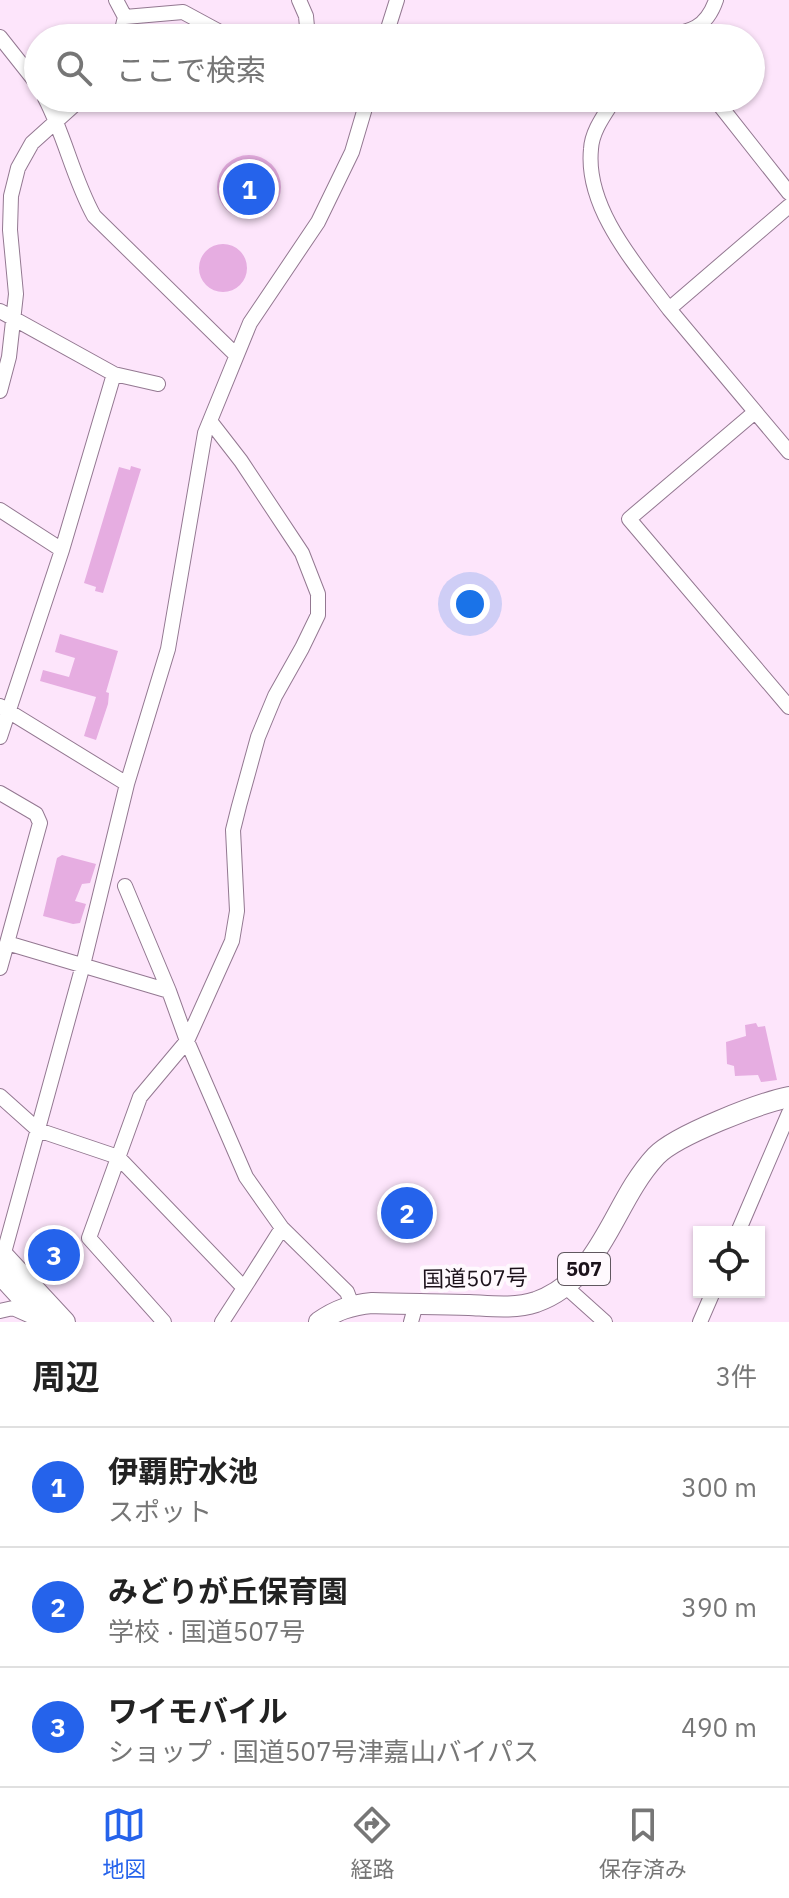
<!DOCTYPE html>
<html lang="ja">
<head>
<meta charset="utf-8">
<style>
  body { margin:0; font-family:"IBM Plex Sans","Noto Sans JP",sans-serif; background:#f2f2f2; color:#222 }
  .controls { position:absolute; right:24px; bottom:24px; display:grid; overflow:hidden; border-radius:0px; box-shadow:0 2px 6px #0004 }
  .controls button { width:72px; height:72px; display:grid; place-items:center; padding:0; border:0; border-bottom:2px solid #e0e0e0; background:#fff; color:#222; font:40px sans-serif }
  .you { position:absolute; left:470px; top:604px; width:28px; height:28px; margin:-20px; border:6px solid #fff; border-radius:50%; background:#1a73e8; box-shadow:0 0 0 12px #1a73e833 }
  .badge { display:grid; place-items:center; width:52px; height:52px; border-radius:50%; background:#2563eb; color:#fff; font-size:26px; font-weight:700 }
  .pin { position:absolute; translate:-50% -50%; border:4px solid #fff; box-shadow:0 2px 8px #0006 }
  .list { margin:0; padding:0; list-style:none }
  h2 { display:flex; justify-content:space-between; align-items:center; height:104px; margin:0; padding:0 32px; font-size:34px }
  h2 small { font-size:26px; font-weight:400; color:#767676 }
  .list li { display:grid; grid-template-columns:52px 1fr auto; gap:24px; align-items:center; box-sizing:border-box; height:120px; padding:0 32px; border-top:2px solid #e0e0e0 }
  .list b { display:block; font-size:30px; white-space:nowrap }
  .list p { margin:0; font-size:26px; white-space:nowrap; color:#767676 }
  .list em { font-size:26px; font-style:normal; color:#767676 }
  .icon { flex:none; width:44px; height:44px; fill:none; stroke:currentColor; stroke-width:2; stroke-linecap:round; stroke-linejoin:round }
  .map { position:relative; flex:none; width:789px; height:1322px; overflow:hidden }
  .search { position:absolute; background:#fff; box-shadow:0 2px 6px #0004; left:24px; right:24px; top:24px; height:88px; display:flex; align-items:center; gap:20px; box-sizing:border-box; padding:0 28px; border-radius:44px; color:#767676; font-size:30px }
  .sheet { height:464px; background:#fff }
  nav { display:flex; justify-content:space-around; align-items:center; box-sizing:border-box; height:112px; border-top:2px solid #e0e0e0; background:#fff; font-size:22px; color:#767676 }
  nav a { display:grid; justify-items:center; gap:4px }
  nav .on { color:#2563eb }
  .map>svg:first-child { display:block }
  .building { fill:#e6ade1 }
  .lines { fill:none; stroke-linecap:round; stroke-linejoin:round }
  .minor-casing { stroke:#937891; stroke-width:16 }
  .highway-casing { stroke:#937891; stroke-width:22 }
  .minor { stroke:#fff; stroke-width:14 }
  .highway { stroke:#fff; stroke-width:20 }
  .labels { text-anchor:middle; stroke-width:8; stroke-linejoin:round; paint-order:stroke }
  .shield { fill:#fff9fe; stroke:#60575f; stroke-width:2 }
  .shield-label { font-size:20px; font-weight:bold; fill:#1c121b }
  .street-label { font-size:22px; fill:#1c121b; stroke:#fff9fe }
</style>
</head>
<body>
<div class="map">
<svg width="789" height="1322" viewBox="0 0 789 1322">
  <rect width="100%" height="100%" fill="#fde5fb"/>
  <!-- building -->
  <path class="building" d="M217 187a32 32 0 1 1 64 0a32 32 0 1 1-64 0Z
    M199 268a24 24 0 1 1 48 0a24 24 0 1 1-48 0Z
    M131,466L141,469L103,593L95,591L96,587L84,583L119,467L130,470Z
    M60,634L118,651L106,692L109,693L108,704L96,740L84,736L96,697L40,681L43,670L69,677L75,658L55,652Z
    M62,855L96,864L90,883L82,884L75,901L86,904L80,923L73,924L43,916L57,858Z
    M756,1023L758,1027L765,1026L777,1080L761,1082L758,1075L735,1076L734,1066L727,1064L726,1042L746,1036L745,1025Z
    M46,1240L70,1263L60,1274L36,1252Z"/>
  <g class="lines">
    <defs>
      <path id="minor" d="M116,0L125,17L120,38
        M299,0L306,16L308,38
        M125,17L183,12L231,38
        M0,37L38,85
        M385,38L397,0
        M656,38C686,32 705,32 716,0
        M45,98C65,136 73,178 94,216L236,355
        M615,98C606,113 592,130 591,149C585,208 636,265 669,309
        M714,98L789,193
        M789,206L669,309L789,452
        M0,311L114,374L158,384
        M0,391L9,357L16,294L10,230L11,196L18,168L32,143L82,98
        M755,412L629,519L789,707
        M0,510L62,550
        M0,706L127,784
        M0,737L62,550L114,374
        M0,793L36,814L40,823L7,943
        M125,886L169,991
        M0,968L7,943L169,991L187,1041L246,1177L282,1228L347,1292L352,1305
        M0,1096L38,1130L118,1157L244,1288L282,1228
        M738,1232L789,1113
        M2,1260L83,965L127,784L168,649L205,433L250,323L318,222L352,152L368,98
        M566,1287L605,1322
        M0,1311L13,1308L33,1317
        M164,1322L89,1238L140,1097L187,1041L232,941L237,911L233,830L239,806L258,737L275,696L302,648L318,615V594L302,553L241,461L210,421
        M222,1322L244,1288
        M411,1322L416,1304
        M700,1322L713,1292"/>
      <path id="highway" d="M0,1252L65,1322
        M0,1274L44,1322
        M319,1322C336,1310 351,1305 372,1303C404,1304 437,1304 469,1305C491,1306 515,1309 536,1302C603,1278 612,1203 656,1156C676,1135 760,1103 789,1097"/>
    </defs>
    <!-- minor casing -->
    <use href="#minor" class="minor-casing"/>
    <!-- highway casing -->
    <use href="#highway" class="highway-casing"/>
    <!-- minor -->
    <use href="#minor" class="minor"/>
    <!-- highway -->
    <use href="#highway" class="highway"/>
  </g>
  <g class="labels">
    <!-- shield labels -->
    <rect class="shield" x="558" y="1253" width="52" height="32" rx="6"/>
    <g class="shield-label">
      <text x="584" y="1276">507</text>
    </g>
    <!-- street labels -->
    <g class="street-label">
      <text transform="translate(475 1278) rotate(-1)" y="8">国道507号</text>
    </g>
  </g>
</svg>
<div class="controls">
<button><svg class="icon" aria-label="locate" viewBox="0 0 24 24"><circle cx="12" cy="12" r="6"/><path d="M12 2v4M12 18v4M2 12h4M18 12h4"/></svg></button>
</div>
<div class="you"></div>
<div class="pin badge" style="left:249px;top:189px">1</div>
<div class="pin badge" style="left:407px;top:1213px">2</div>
<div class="pin badge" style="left:54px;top:1255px">3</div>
<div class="search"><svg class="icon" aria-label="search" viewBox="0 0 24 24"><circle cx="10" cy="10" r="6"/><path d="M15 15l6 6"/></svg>ここで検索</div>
</div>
<section class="sheet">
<h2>周辺<small>3件</small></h2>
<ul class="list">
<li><span class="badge">1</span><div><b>伊覇貯水池</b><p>スポット</p></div><em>300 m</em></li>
<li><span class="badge">2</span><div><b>みどりが丘保育園</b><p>学校 · 国道507号</p></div><em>390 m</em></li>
<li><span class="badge">3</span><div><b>ワイモバイル</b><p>ショップ · 国道507号津嘉山バイパス</p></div><em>490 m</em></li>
</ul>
</section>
<nav>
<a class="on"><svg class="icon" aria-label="map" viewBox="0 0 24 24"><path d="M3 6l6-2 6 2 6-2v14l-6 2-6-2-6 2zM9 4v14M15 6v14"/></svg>地図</a>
<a><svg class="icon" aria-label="directions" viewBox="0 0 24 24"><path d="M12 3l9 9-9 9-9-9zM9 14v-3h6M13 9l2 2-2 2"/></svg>経路</a>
<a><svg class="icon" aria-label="saved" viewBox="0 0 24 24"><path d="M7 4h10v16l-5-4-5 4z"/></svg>保存済み</a>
</nav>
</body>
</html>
